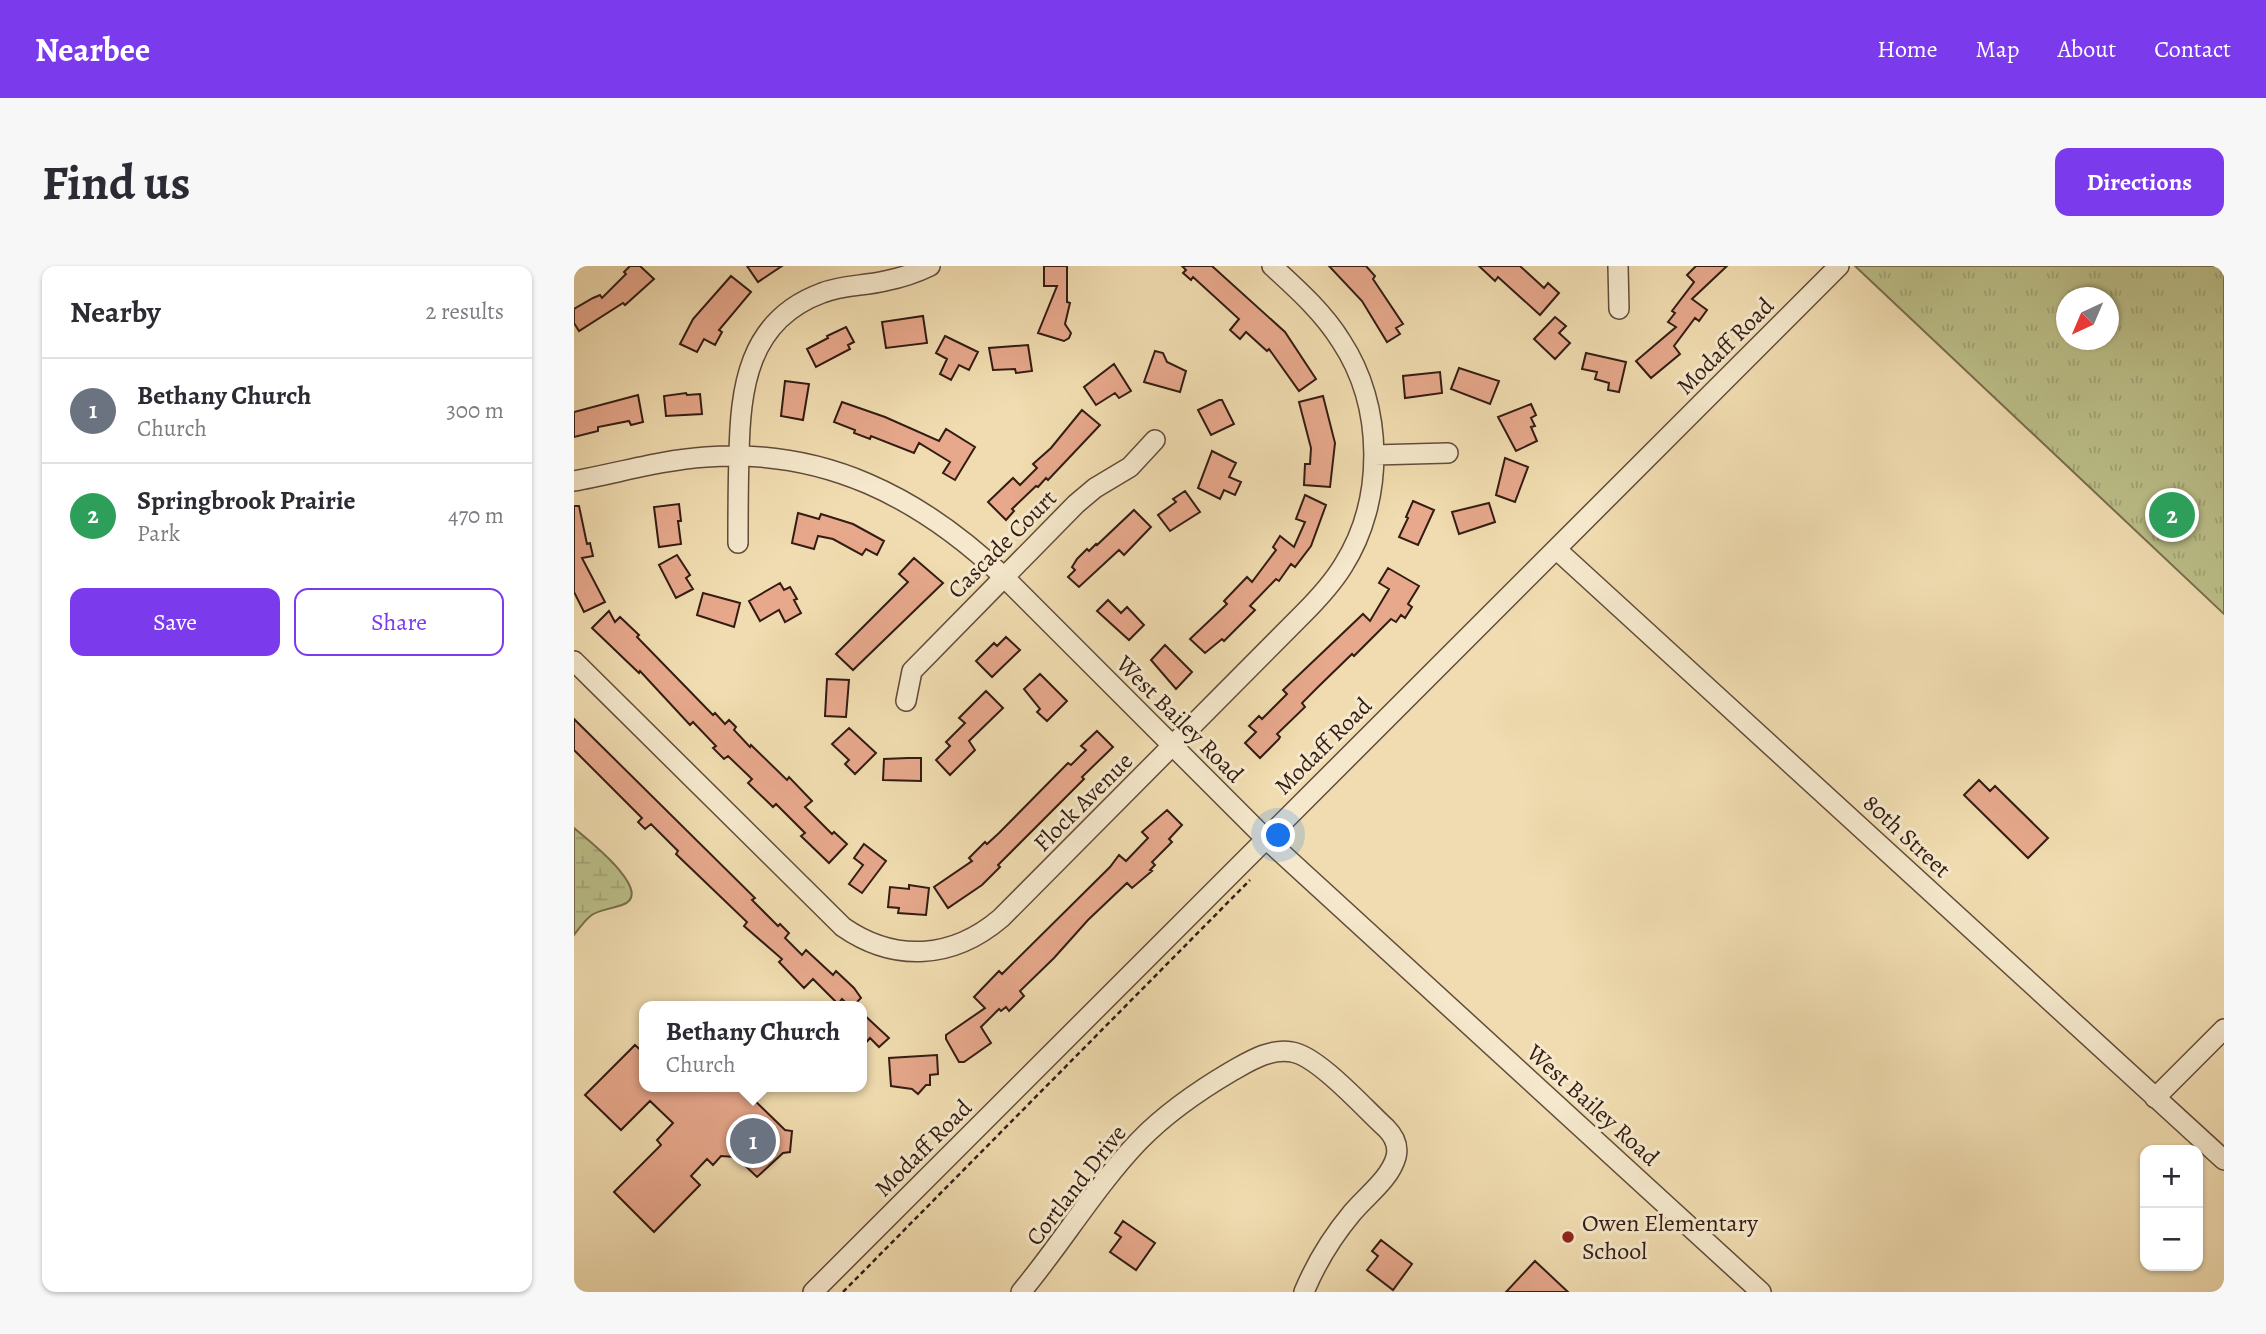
<!DOCTYPE html>
<html lang="en">
<head>
<meta charset="utf-8">
<style>
  body { margin:0; font-family:Alegreya,serif; background:#f7f7f7; color:#2b2b33 }
  .controls { position:absolute; right:21px; bottom:21px; display:grid; overflow:hidden; border-radius:14px; box-shadow:0 2px 5px #0004 }
  .controls button { width:63px; height:63px; display:grid; place-items:center; padding:0; border:0; border-bottom:2px solid #e1e1e2; background:#fff; color:#2b2b33; font:35px sans-serif }
  .compass { position:absolute; left:1482px; top:21px; width:63px; height:63px; border-radius:50%; background:#fff; box-shadow:0 2px 5px #0004; rotate:224deg }
  .you { position:absolute; left:705px; top:570px; width:24px; height:24px; margin:-18px; border:5px solid #fff; border-radius:50%; background:#1a73e8; box-shadow:0 0 0 10px #1a73e833 }
  .badge { display:grid; place-items:center; width:46px; height:46px; border-radius:50%; background:#7c3aed; color:#fff; font-size:23px; font-weight:700 }
  .pin { position:absolute; translate:-50% -50%; border:4px solid #fff; box-shadow:0 2px 7px #0006 }
  .popup { position:absolute; left:65px; top:735px; width:228px; height:91px; box-sizing:border-box; display:grid; place-content:center; border-radius:14px; background:#fff; filter:drop-shadow(0 2px 5px #0005); font-size:23px; white-space:nowrap; color:#7c7c81 }
  .popup b { font-size:26px; color:#2b2b33 }
  .popup::after { content:''; position:absolute; left:50%; top:100%; margin-left:-14px; border:14px solid transparent; border-top-color:#fff }
  .list { margin:0; padding:0; list-style:none }
  h2 { display:flex; justify-content:space-between; align-items:center; height:91px; margin:0; padding:0 28px; font-size:30px }
  h2 small { font-size:23px; font-weight:400; color:#7c7c81 }
  .list li { display:grid; grid-template-columns:46px 1fr auto; gap:21px; align-items:center; box-sizing:border-box; height:105px; padding:0 28px; border-top:2px solid #e1e1e2 }
  .list b { display:block; font-size:26px; white-space:nowrap }
  .list p { margin:0; font-size:23px; white-space:nowrap; color:#7c7c81 }
  .list em { font-size:23px; font-style:normal; color:#7c7c81 }
  .actions { display:flex; gap:14px; padding:21px 28px }
  .actions a { flex:1; padding:16px 0; border:2px solid #7c3aed; border-radius:14px; text-align:center; font-size:24px; color:#7c3aed }
  .actions .main { background:#7c3aed; color:#fff }
  .map { position:relative; flex:none; width:1650px; height:1026px; overflow:hidden; border-radius:14px }
  header { display:flex; align-items:center; gap:42px; box-sizing:border-box; height:98px; padding:0 35px; background:#7c3aed; color:#fff }
  header strong { font-size:33px }
  nav { display:flex; gap:38px; margin-inline-start:auto; font-size:24px }
  .intro { display:flex; align-items:center; justify-content:space-between; box-sizing:border-box; height:168px; padding:0 42px }
  h1 { margin:0; font-size:49px }
  .button { padding:18px 32px; border-radius:14px; background:#7c3aed; color:#fff; font-size:24px; font-weight:700 }
  main { display:flex; gap:42px; padding:0 42px }
  aside { flex:1; background:#fff; border-radius:14px; box-shadow:0 2px 5px #0004 }
  .map>svg:first-child { display:block }
  .wetland { fill:url(#wetland-marsh); stroke:#786e4e; stroke-width:2 }
  .park { fill:url(#park-tufts); stroke:#786e4e; stroke-width:2; fill-rule:evenodd }
  .building { fill:#e7a88c; stroke:#331c13; stroke-width:2 }
  .lines { fill:none; stroke-linecap:round; stroke-linejoin:round }
  .minor-casing { stroke:#624c3a; stroke-width:22 }
  .path { stroke:#331c13; stroke-width:2.5; stroke-dasharray:5 3.5; stroke-linecap:butt }
  .minor { stroke:#f5e8cc; stroke-width:19 }
  .poi-dot { fill:#8f2418; stroke:#f5e8cc; stroke-width:2.5 }
  .labels { text-anchor:middle; stroke-width:6; stroke-linejoin:round; paint-order:stroke }
  .street-label { font-size:24px; fill:#331c13; stroke:#f5e8cc }
  .poi-label { font-size:24px; fill:#331c13; stroke:#f5e8cc; text-anchor:start }
</style>
</head>
<body>
<header>
<strong>Nearbee</strong>
<nav><a>Home</a><a>Map</a><a>About</a><a>Contact</a></nav>
</header>
<div class="intro"><h1>Find us</h1><a class="button">Directions</a></div>
<main>
<aside>
<h2>Nearby<small>2 results</small></h2>
<ul class="list">
<li><span class="badge" style="background:#6b7280">1</span><div><b>Bethany Church</b><p>Church</p></div><em>300 m</em></li>
<li><span class="badge" style="background:#2e9e5b">2</span><div><b>Springbrook Prairie</b><p>Park</p></div><em>470 m</em></li>
</ul>
<div class="actions"><a class="main">Save</a><a>Share</a></div>
</aside>
<div class="map">
<svg width="1650" height="1026" viewBox="0 0 1650 1026">
  <defs>
    <pattern id="wetland-marsh" width="20" height="14" patternUnits="userSpaceOnUse" patternTransform="scale(1.75)"><rect width="20" height="14" fill="#bcc08a"/><path d="M1 5h8M5 5V1M11 12h8M15 12V8" fill="none" stroke="#a2a476"/></pattern>
    <pattern id="park-tufts" width="24" height="20" patternUnits="userSpaceOnUse" patternTransform="scale(1.75)"><rect width="24" height="20" fill="#bcc08a"/><path d="M3 7l-1-3M5 7V3M7 7l1-3M15 17l-1-3M17 17v-4M19 17l1-3" fill="none" stroke="#a2a476"/></pattern>
  </defs>
  <rect width="100%" height="100%" fill="#f0dcb0"/>
  <filter id="stains"><feTurbulence type="fractalNoise" baseFrequency=".00286" numOctaves="4"/><feColorMatrix values="0 0 0 0 .2 0 0 0 0 .09 0 0 0 0 .02 0 0 0 .5 -.17"/></filter>
  <radialGradient id="worn" r=".72"><stop offset=".6" stop-color="#630" stop-opacity="0"/><stop offset="1" stop-color="#630" stop-opacity=".3"/></radialGradient>
  <!-- wetland -->
  <path class="wetland" d="M0,562C9,570 84,627 48,639C19,648 20,642 0,669Z"/>
  <!-- park -->
  <path class="park" d="M1281,0H1650V348ZM1492,32H1534V74H1492Z"/>
  <!-- building -->
  <path class="building" d="M56,0H66L80,13L51,39L49,37L5,65L0,57V43L19,32L26,29L28,32L52,8L50,6Z
    M173,0H208L184,16Z
    M470,0H493V36L496,37L491,58L497,67L495,72L490,75L464,67L483,20H470Z
    M608,0H638L711,66L742,113L725,125L695,83L693,85L672,66L666,73L656,64L665,53L619,11L617,14L609,7L612,4Z
    M755,0H792L801,10L799,13L829,58L822,62L826,68L813,76L788,35Z
    M905,0H946L970,22L974,17L985,27L966,49L924,11L921,15Z
    M1122,0H1153L1118,33L1133,44L1125,55L1121,52L1100,80L1106,88L1077,112L1062,95L1102,61L1094,56L1101,47L1098,45L1120,16L1113,9Z
    M157,10L177,26L145,64L148,66L141,79L130,73L123,86L106,78L119,53Z
    M349,50L353,77L312,82L308,56Z
    M981,51L992,60L985,67L996,77L981,93L960,73Z
    M272,61L280,76L274,79L276,83L242,101L233,83L254,72L253,70Z
    M371,70L404,86L395,104L385,99L377,114L366,108L373,93L362,87Z
    M454,79L458,105L442,107L441,103L419,104L415,82Z
    M581,85L589,87L593,96L612,105L606,126L570,116Z
    M1012,87L1052,96L1045,126L1034,124L1035,117L1021,113L1023,106L1008,103Z
    M540,98L557,125L545,132L541,127L522,139L510,121Z
    M885,102L925,115L916,138L877,123Z
    M866,106L868,127L831,132L829,110Z
    M211,115L235,118L229,154L207,150Z
    M112,127L113,129L126,128L128,148L92,150L90,130Z
    M64,129L69,156L57,159L55,155L24,161V165L0,171V146Z
    M749,130L761,177L756,221L730,219L731,198H736L737,182L725,136Z
    M645,134H648L660,158L637,169L624,144Z
    M268,136L311,151L365,175L372,163L401,181L381,214L369,207L376,196L345,177L340,187L297,170L296,173L280,167L281,164L260,156Z
    M957,138L962,149L957,152L961,160L957,161L963,175L942,185L924,151Z
    M508,144L526,159L474,214L472,212L464,221L462,220L438,243L440,245L432,254L414,236L439,212L446,219L463,202L459,198L477,182Z
    M638,185L662,197L655,211L667,216L661,229L650,224L646,233L624,222Z
    M931,192L954,201L941,236L922,229Z
    M611,225L626,246L596,265L584,249L602,236L599,233Z
    M731,229L752,239L737,280L721,301L717,298L705,315L702,313L676,340L681,344L650,375L648,373L631,387L616,373L653,338L650,335L673,311L678,316L702,284L699,281L706,270L720,281L731,256L722,253Z
    M839,235L860,244L844,279L825,271L834,252L832,251Z
    M915,237L921,256L885,268L878,246Z
    M105,238L107,255H104L107,278L85,281L80,241Z
    M0,240H5L13,278L16,277L19,290L8,292L31,336L10,346L0,326Z
    M560,244L577,261L550,289L545,284L505,321L494,311L501,304L498,301L503,293L513,283L515,285L522,278L523,279Z
    M224,247L245,253L247,248L279,258L310,275L303,289L292,283L288,289L259,273L244,270L240,283L218,277Z
    M103,289L116,309L112,312L119,323L102,332L85,299Z
    M340,292L369,317L279,404L262,388L334,316L325,308Z
    M814,302L845,320L834,338L838,341L831,352L827,349L822,356L817,353L780,390L778,388L744,421L728,437L731,441L703,468L706,471L705,473L686,492L671,477L682,466L675,460L685,450L688,453L713,428L709,424L789,348L796,355L815,323L805,317Z
    M206,317L210,324L216,321L223,333L220,334L227,347L211,356L205,344L186,355L175,335Z
    M129,327L166,337L160,361L123,349Z
    M534,334L547,347L553,341L570,359L555,374L523,345Z
    M35,345L41,356L46,351L65,369L63,371L139,449L141,447L151,458L155,454L162,461L160,464L176,481L177,479L213,514L215,511L238,535L231,541L258,568L260,566L273,578L255,597L227,570L231,567L202,538L199,541L174,517L178,513L154,490L150,493L139,482L142,480L119,456L116,459L66,405L65,407L18,362Z
    M432,371L446,384L418,411L402,395L420,377L423,380Z
    M591,379L618,406L602,423L577,394Z
    M466,408L493,435L473,455L463,446L466,443L450,423Z
    M253,413L275,414L272,451L251,450Z
    M412,425L429,442L395,475L401,484L376,509L362,494L376,480L372,476L391,457L385,452Z
    M0,453L181,632L178,634L204,660L206,658L215,667L211,672L228,689L232,684L259,709L262,705L280,722L287,732L279,740H275L268,733L264,738L239,713L230,722L205,696L208,693L170,660L173,656L102,588L104,585L77,558L71,563L64,556L68,552L0,484Z
    M275,462L302,487L281,508L271,498L275,494L258,478Z
    M523,465L539,481L508,511L510,513L424,599L426,601L408,619L374,642L360,621L398,595L395,592L411,576L413,578L425,567L494,497L497,499L512,484L507,480Z
    M334,492H347V515L309,514L310,493Z
    M1405,514L1416,525L1421,520L1474,572L1454,592L1390,529Z
    M593,544L608,559L595,573L598,576L578,596L581,599L576,604L578,605L558,622L553,617L514,654L480,692L446,725L450,730L435,745L432,741L427,745L425,743L407,761L417,777L390,796H385L372,773V769L411,742L400,731L425,705L428,708L536,601L545,589L552,595L574,572L568,566Z
    M290,578L312,595L288,627L275,618L289,599L280,592Z
    M335,619L355,622L352,649L324,647L325,642L314,641L316,621L335,623Z
    M288,747L315,772L305,781L296,772L288,781Z
    M61,779L71,788V821H183L175,829L211,864L218,865L216,886L209,887L183,911L162,891L147,890L139,899L133,893L117,910L126,919L80,966L40,926L87,879L83,874L99,857L76,835L47,864L11,829Z
    M363,789L364,808L356,809V819H352L344,828L338,823L317,820L315,792Z
    M549,955L581,977L562,1004L536,986L547,971L541,967Z
    M807,974L838,998L819,1024L793,1004L804,990L798,985Z
    M961,995L994,1026H932Z"/>
  <g class="lines">
    <defs>
      <path id="minor" d="M1044,0L1045,43
        M800,189L874,187
        M0,215C44,207 87,194 132,191C250,182 346,231 430,311L691,572L1187,1026
        M164,277C164,248 164,219 165,191C166,122 174,54 248,27C267,19 290,20 311,15C326,12 342,7 356,0
        M982,283L1650,894
        M0,395L269,661C321,697 379,693 427,652L728,349C743,334 758,318 769,300C811,234 810,140 767,75C749,46 723,23 698,0
        M332,435L338,405L502,238L521,222L556,201L581,174
        M1581,832L1650,763
        M239,1026L1265,0
        M447,1026C488,977 521,921 565,875C592,847 624,825 658,805C676,795 696,782 718,786C744,790 791,843 812,862C820,870 825,879 822,891C816,913 792,930 778,947C758,971 742,997 730,1026"/>
    </defs>
    <!-- minor casing -->
    <use href="#minor" class="minor-casing"/>
    <!-- path -->
    <path class="path" d="M269,1026L676,614"/>
    <!-- minor -->
    <use href="#minor" class="minor"/>
  </g>
  <!-- markers -->
  <circle class="poi-dot" cx="994" cy="971" r="7"/>
  <g class="labels">
    <!-- street labels -->
    <g class="street-label">
      <text transform="translate(1151 80) rotate(-45)" y="8">Modaff Road</text>
      <text transform="translate(428 278) rotate(-45)" y="8">Cascade Court</text>
      <text transform="translate(606 453) rotate(45)" y="8">West Bailey Road</text>
      <text transform="translate(749 480) rotate(-45)" y="8">Modaff Road</text>
      <text transform="translate(509 536) rotate(-45)" y="8">Flock Avenue</text>
      <text transform="translate(1333 570) rotate(43)" y="8">80th Street</text>
      <text transform="translate(1019 839) rotate(42)" y="8">West Bailey Road</text>
      <text transform="translate(349 882) rotate(-45)" y="8">Modaff Road</text>
      <text transform="translate(502 919) rotate(-52)" y="8">Cortland Drive</text>
    </g>
    <!-- poi labels -->
    <g class="poi-label">
      <text x="1008" y="965">Owen Elementary<tspan x="1008" dy="28">School</tspan></text>
    </g>
  </g>
  <rect width="100%" height="100%" filter="url(#stains)"/>
  <rect width="100%" height="100%" fill="url(#worn)"/>
</svg>
<div class="controls">
<button>+</button>
<button>−</button>
</div>
<svg class="compass" viewBox="-18 -18 36 36"><path d="M0-13l5 13h-10z" fill="#e53935"/><path d="M0 13l5-13h-10z" fill="#7c7c81"/></svg>
<div class="you"></div>
<div class="pin badge" style="left:179px;top:875px;background:#6b7280">1</div>
<div class="popup"><b>Bethany Church</b>Church</div>
<div class="pin badge" style="left:1598px;top:249px;background:#2e9e5b">2</div>
</div>
</main>
</body>
</html>
